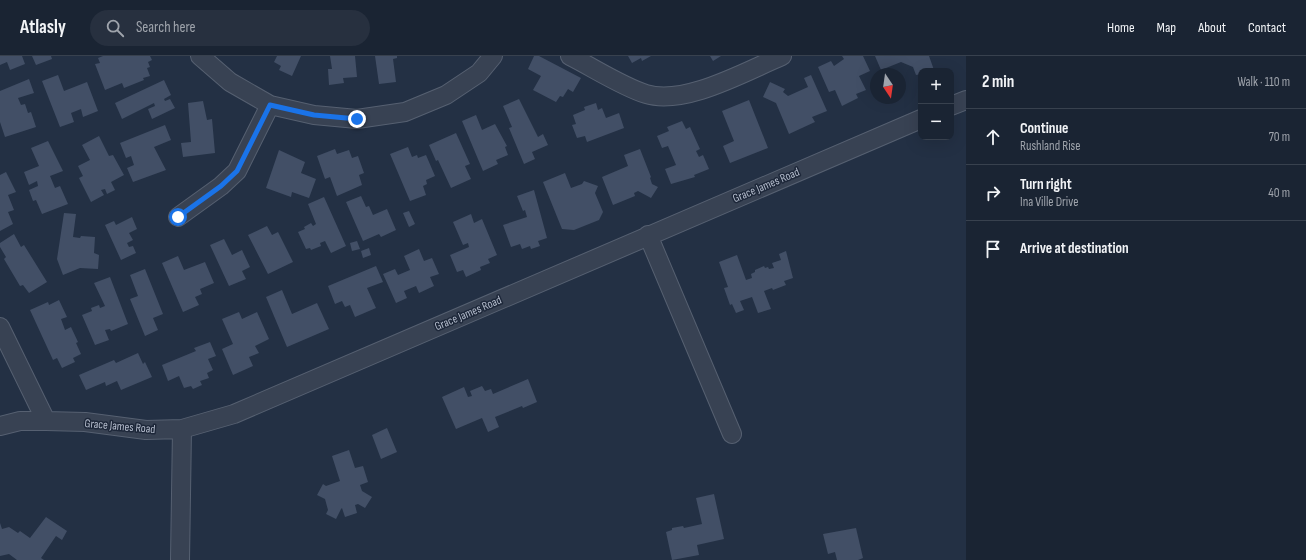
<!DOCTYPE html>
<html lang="en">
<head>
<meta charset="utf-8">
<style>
  body { margin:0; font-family:"Sofia Sans Condensed",sans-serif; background:#27303f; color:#f1f3f6 }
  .controls { position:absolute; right:12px; top:12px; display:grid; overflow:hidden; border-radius:8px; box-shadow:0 4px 16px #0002 }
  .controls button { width:36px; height:36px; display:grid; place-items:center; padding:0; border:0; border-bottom:1px solid #38414e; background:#1a2433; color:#f1f3f6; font:20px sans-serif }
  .compass { position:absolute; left:870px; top:12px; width:36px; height:36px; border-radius:50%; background:#1a2433; box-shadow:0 4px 16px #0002; rotate:167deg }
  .stop { position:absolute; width:12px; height:12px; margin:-9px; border:3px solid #1a73e8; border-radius:50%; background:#fff }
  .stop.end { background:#1a73e8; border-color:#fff; box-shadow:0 1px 4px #0008 }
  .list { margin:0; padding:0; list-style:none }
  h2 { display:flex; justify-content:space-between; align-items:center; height:52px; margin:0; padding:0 16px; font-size:17px }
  h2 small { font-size:13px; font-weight:400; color:#9fa4ac }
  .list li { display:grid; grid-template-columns:26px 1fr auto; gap:12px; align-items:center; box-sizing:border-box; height:56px; padding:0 16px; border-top:1px solid #38414e }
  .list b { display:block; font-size:15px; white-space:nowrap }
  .list p { margin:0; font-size:13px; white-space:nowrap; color:#9fa4ac }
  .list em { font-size:13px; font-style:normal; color:#9fa4ac }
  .icon { flex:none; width:22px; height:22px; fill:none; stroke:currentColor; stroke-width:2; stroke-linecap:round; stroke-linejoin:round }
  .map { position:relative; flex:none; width:966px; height:504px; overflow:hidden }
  header { display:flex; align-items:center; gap:24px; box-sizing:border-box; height:56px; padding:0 20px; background:#1a2433; border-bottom:1px solid #38414e }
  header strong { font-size:19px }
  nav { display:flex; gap:22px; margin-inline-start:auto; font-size:14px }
  .search { width:280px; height:36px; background:#27303f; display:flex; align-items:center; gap:10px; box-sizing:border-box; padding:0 14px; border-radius:22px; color:#9fa4ac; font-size:15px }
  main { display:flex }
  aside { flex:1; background:#1a2433 }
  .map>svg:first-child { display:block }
  .building { fill:#424f66 }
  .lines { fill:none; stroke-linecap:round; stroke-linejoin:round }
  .minor-casing { stroke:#566071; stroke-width:20 }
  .minor { stroke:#384253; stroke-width:18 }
  .route { stroke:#1a73e8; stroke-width:5 }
  .labels { text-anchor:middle; stroke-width:3; stroke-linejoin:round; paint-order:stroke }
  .street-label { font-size:12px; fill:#b5bdcd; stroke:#1d2739 }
</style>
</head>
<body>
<header>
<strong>Atlasly</strong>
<div class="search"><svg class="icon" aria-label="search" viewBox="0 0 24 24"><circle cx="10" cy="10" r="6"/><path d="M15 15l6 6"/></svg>Search here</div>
<nav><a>Home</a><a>Map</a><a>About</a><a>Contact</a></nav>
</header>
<main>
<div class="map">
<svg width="966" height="504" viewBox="0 0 966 504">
  <rect width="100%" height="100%" fill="#233044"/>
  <!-- building -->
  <path class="building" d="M0,0H22L25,8L10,14L7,6L0,9Z
    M32,0H51L52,3L36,9Z
    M103,0H150L152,4L148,6L150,11L147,12L150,20L143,22L144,24L124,32L122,27L105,34L95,8L100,7L98,2Z
    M277,0H301L292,20L279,14L281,10L274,6Z
    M330,0H355L357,21L343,22L344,27L329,29L328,13H332Z
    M375,0H397V2L393,3L396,26L379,28Z
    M534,0H539L581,22L573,36L568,33L563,41L560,40L556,46L533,34L541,20L528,13Z
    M628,0H651L642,5L641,2L632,7Z
    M710,0H721L713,5Z
    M842,0H863L870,15L859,20L866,34L856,38L858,42L842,50L835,34L829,36L818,11L831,5L834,10L844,3Z
    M875,0H929L934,14L921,15V18L916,19L913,11L901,6L881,14Z
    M58,19L64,35L87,26L98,55L83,61L81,53L71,57L74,66L60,71L42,25Z
    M811,19L827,55L812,61L815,66L789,78L776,47L763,41L770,26L785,33L783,36L788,40L808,31L804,22Z
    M29,23L34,37L18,42L21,49L25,48L28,57L31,56L36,71L5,81L0,66V35Z
    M164,24L171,39L164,43L165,45L170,43L175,52L152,63L148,53L155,50L154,47L122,63L115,47Z
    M519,43L538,81L543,78L548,89L532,96L535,103L524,108L509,72L512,71L503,50Z
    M749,44L768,92L730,107L723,90L734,85L722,55Z
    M203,45L207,64L212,63L215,97L183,101L181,87L191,86L188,47Z
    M596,47L598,54L602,52L606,62L619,57L624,72L587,86L585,80L577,82L572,69L576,68L573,59L585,54L584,51Z
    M476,59L482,74L495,68L507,90L505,91L508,99L496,104L498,108L483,115L462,65Z
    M682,65L686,73L690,71L700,93L696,95L699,101L703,99L709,113L694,119L695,121L671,128L665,113L676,109L668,90L662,92L657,80L669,75L667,71Z
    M165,69L171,84L154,91L166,114L133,126L127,112L134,109L131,100L126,102L120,87Z
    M456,77L470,108L465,110L471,123L451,132L438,104L436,105L429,89Z
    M99,80L109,100L113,99L124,119L111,126L115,134L107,138L105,133L101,134L104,139L91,146L79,122L83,120L78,110L90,104L82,89Z
    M48,85L63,115L50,120L55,132L60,130L68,148L42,158L36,144L33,145L29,134L38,130L37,125L29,129L24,116L39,110L31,92Z
    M408,91L412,101L417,99L418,102L426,99L435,120L426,124L427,128L423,130L426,139L410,145L390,98Z
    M335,93L337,98L349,94L352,102L358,100L364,117L359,119L362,129L337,140L330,121L325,123L317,100Z
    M640,93L651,121L650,122L652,128L658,131L651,142L638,135L634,137L635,140L613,149L602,121L628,110L624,99Z
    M279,94L305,106L301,117L316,123L309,142L292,136L291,141L266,132Z
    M6,116L16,136L8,139L14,154L8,156L13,168L0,175V119Z
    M565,117L571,132L582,128L584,125L598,130L595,137L603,156L599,164L574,174L562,173L543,126Z
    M534,134L547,182L538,185L540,190L531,193L530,190L522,193L520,188L511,191L503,169L527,161L525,154L523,155L517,140Z
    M361,140L366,151L369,150L373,159L387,153L396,174L381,181L379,178L363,185L346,146Z
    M324,141L346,190L331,197L325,185L320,187L321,190L311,194L310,192L306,193L298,176L305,173L304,171L311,167L313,170L316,168L308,148Z
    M409,155L415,168L409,171L403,157Z
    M64,157L76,158L73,181L80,182L81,180L95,181L94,197L99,199L98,213L80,212L63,219L57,203Z
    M471,158L474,167L482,163L497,199L488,203L490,207L480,211L481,214L466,221L463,214L457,216L450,199L469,191L468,187L463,189L453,166Z
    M132,161L137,173L129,177L133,184L127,187L129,191L133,190L136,197L121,204L105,169L114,165L116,169Z
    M267,170L272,179L278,176L293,206L268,218L248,179Z
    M14,178L21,191L24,189L47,226L29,237L23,229L20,230L4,203L6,201L0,191V187Z
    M224,183L232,199L242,194L250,211L242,215L246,223L229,230L210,189Z
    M357,185L360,193L352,195L350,187Z
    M369,192L371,199L363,202L361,195Z
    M419,193L424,205L432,202L439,218L430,221L434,230L419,237L416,230L404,235L407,242L396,247L383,218L395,213L398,219L410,214L404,200Z
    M786,195L793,222L784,225L786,229L773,234L772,232L764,235L771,253L758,257L752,241L740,245L744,254L736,257L732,248L730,249L724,232L728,231L719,206L737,199L746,224L752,222L751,218L755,216V214L764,210L765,212L768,211L769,213L774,212L772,207L781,204L779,198Z
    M178,200L184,214L205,206L214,227L200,233L202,238L195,241L199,249L183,256L162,207Z
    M376,210L383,226L367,232L376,252L355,261L350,249L345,251L342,245L335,248L328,230Z
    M145,213L163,258L153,262L158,274L145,280L130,243L138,240L130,219Z
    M110,221L128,268L111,275L110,273L105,274L109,284L95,289L82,259L92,255L91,252L99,249L100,252L105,250L94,227Z
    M282,234L292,258L317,247L329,273L287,291L266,241Z
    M59,244L67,261L61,263L65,274L71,271L78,286L76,287L81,298L73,302L75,306L62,312L57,302L53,304L30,254L48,246L49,249Z
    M239,256L242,263L257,256L269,283L255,290L259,297L249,301L253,310L233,319L222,293L233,288L222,263Z
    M210,286L216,300L208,303L213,314L207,317L209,322L200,325L202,329L193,333L191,330L184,332L179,320L168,325L162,309L196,295L194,292Z
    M138,297L143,308L145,306L152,321L121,334L117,325L106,330L105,326L86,334L79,319L114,304L116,307Z
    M528,323L537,346L523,352L522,350L495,361L499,371L488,376L482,362L456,373L442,341L464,331L468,341L472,340L470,335L482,330L485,335L491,333L493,338Z
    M387,372L397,396L381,403L372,379Z
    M349,394L355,412L363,410L368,426L360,429L362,435L372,441L365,452L358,448L355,449L357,457L345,461L342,452L341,453L336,463L326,458L328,454L325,443L317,439L323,428L326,430L340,425L332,400Z
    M714,438L724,483L697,489L699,499L672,504L666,476L672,474V472L683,470L684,472L702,468L696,442Z
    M46,461L67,475L62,484L56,480L41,502L44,504H17L9,498L0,500V467L2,473L9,471L18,477L20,475L30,482Z
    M856,472L863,502L858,504H837L835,496L828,498L823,478Z"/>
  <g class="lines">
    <defs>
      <path id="minor" d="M200,0L230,26L270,49L314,59L357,63L405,56L446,39L479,17L493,0
        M570,0C592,11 623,31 646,38C685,50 746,15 782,0
        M951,50L966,44
        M178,161L221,130L237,115L270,49
        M648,179L732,378
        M0,271L46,365
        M0,370L20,365H46L85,366L146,374L182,373L234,358L921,63
        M180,504L182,373"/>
    </defs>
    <!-- minor casing -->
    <use href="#minor" class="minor-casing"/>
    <!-- minor -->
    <use href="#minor" class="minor"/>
  </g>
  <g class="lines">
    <!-- route -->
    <path class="route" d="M178,161L221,130L237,115L270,49L314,59L357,63"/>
  </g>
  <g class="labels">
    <!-- street labels -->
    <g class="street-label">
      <text transform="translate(766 129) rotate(-23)" y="4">Grace James Road</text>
      <text transform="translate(468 257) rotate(-23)" y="4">Grace James Road</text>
      <text transform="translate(120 370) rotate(5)" y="4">Grace James Road</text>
    </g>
  </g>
</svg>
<div class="controls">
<button>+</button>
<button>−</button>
</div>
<svg class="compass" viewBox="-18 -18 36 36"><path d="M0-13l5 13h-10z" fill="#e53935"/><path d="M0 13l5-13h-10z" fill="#9fa4ac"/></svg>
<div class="stop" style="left:178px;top:161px"></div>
<div class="stop end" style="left:357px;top:63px"></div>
</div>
<aside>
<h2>2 min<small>Walk · 110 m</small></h2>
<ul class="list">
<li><svg class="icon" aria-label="ahead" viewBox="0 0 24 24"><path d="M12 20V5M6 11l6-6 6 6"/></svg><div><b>Continue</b><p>Rushland Rise</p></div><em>70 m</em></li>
<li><svg class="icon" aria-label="right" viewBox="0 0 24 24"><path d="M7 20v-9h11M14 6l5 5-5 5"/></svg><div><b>Turn right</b><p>Ina Ville Drive</p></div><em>40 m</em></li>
<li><svg class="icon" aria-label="arrive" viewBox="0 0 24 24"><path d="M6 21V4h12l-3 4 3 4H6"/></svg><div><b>Arrive at destination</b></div></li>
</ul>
</aside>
</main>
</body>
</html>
